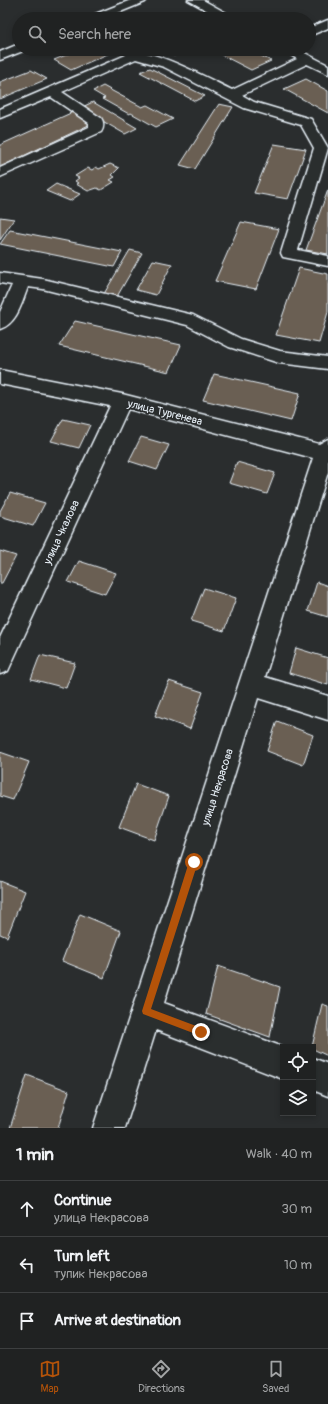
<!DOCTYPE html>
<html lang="en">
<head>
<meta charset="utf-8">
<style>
  body { margin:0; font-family:Pangolin,sans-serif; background:#282a2a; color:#f1f3f6 }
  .controls { position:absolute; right:12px; bottom:12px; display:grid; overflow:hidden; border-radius:0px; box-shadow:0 2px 6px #0003 }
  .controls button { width:36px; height:36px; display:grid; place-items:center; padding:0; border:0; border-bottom:1px solid #3d3f40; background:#202222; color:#f1f3f6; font:20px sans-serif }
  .stop { position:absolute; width:12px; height:12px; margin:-9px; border:3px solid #b45309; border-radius:50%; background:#fff }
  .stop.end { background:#b45309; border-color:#fff; box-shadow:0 1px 4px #0008 }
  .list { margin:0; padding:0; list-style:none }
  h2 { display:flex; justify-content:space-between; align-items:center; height:52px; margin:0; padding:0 16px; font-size:17px }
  h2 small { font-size:13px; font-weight:400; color:#a2a4a5 }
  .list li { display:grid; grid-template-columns:26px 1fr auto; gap:12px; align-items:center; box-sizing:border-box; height:56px; padding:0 16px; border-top:1px solid #3d3f40 }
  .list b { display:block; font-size:15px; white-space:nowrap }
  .list p { margin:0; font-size:13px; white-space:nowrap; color:#a2a4a5 }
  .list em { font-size:13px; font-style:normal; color:#a2a4a5 }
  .icon { flex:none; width:22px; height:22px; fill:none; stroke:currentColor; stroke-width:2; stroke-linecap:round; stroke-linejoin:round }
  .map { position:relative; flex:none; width:328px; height:1128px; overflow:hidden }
  .search { position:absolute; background:#202222; box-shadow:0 2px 6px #0003; left:12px; right:12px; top:12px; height:44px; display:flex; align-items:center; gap:10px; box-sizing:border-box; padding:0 14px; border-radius:22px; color:#a2a4a5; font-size:15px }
  .sheet { height:220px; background:#202222 }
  nav { display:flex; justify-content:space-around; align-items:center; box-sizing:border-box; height:56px; border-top:1px solid #3d3f40; background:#202222; font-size:11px; color:#a2a4a5 }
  nav a { display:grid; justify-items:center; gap:2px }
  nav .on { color:#b45309 }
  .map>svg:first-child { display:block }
  .building { fill:#6b5f52; stroke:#e8f1f8 }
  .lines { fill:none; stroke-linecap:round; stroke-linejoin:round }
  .minor-casing { stroke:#e8f1f8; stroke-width:3 }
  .minor { fill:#2a2d2e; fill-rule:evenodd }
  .route { fill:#b45309 }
  .labels { text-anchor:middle; stroke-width:3.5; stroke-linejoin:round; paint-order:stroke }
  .street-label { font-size:11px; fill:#e8f1f8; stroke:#2a2d2e }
</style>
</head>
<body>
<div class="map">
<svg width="328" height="1128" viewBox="0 0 328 1128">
  <rect width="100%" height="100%" fill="#2a2d2e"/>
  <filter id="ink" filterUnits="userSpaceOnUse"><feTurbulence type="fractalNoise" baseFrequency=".025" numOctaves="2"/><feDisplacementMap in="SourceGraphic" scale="8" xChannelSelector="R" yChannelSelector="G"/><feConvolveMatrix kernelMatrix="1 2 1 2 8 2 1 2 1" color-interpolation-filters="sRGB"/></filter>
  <g filter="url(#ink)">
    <!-- building -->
    <path class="building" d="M81,49H119L71,70L54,60Z
      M160,49H191L174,56Z
      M210,49H248L271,61L251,70Z
      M150,68L205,96L195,101L140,72Z
      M31,70L47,79L0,99V82Z
      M306,79L328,91V113L284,89Z
      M103,86L142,107L147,105L173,119L156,127L131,113L129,114L102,99L105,98L93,91Z
      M93,102L137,128L125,134L80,108Z
      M219,104L233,107L195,169L180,165Z
      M73,112L93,123L0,167V145Z
      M274,144L306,149L288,199L254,193Z
      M110,164L119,168L112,175L115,177L110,180L114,182L101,190L97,188L88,191L76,184L78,183L75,181L79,178L75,176L88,168L92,170L96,167L99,169Z
      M56,184L80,194L70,201L46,191Z
      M328,190V254L306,250Z
      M0,217L14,219L0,240Z
      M241,222L279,229L256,289L215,281Z
      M10,230L122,252L114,267L0,244Z
      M130,250L142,253L115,300L102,297Z
      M153,260L172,264L156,295L136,290Z
      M299,268L328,274V312L319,343L276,335Z
      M75,321L181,345L169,372L59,346Z
      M214,374L300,393L291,421L203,400Z
      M63,419L90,425L79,448L51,441Z
      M141,437L169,445L157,470L129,461Z
      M237,462L275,473L267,494L229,483Z
      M10,493L45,503L33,526L0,516V511Z
      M0,551L16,556L2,583H0Z
      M79,561L116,573L105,594L68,582Z
      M317,582L328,586V617L308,611Z
      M204,588L236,598L224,631L191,621Z
      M296,648L328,658V685L289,673Z
      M40,655L75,663L66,688L31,679Z
      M169,681L203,692L190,729L155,716Z
      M277,721L313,735L303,765L267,751Z
      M0,752L29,762L13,800L0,796Z
      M136,784L169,796L154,840L119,827Z
      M0,881L25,891L7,937L0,934Z
      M80,914L121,931L104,978L62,961Z
      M218,966L280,987L270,1037L206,1014Z
      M322,1004L328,1006V1056L313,1049L312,1047Z
      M27,1075L69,1091L58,1128H10Z"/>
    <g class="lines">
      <defs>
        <path id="minor" d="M131,0H147L145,2L103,19H86L88,17Z
          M188,0H203L237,19H222Z
          M328,20V28L309,36V28Z
          M19,44V49H24L23,51L0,60V52Z
          M119,49C155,49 199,74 232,90L297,59L282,49H297L328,65V74L307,64L242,95L254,102L311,119L328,148L298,250L328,256V266L283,257L281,253L314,148L301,125L244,108L164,67L136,59L62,92L101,118C104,122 104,128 101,132L0,177V168L89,127V123L51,97L0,118V109L126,55Z
          M0,273L43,279L193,315L241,339L280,351L328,357V369L279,363L229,347L187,325L43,289L28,287C22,302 17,324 0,329V312L12,285L0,283Z
          M0,370L122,394L319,444L328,439V472L265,677L328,696V720L258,698L164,1003L283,1047V1079L156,1030L125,1128H93L313,458L128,409L8,671L0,674V638L110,406L0,384Z
          M313,1058L328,1064V1096L313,1090Z"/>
      </defs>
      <!-- minor casing -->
      <use href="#minor" class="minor-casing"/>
      <!-- minor -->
      <use href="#minor" class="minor"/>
    </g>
  </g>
  <!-- route -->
  <path class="route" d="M194,858L198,862L151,1009L204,1029L205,1032L201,1036L143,1014L142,1011L189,862Z"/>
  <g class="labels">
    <!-- street labels -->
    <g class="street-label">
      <text transform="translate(165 412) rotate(14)" y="4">улица Тургенева</text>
      <text transform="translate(61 532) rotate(-65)" y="4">улица Чкалова</text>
      <text transform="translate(217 787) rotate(-72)" y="4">улица Некрасова</text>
    </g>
  </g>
</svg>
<div class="controls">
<button><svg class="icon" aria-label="locate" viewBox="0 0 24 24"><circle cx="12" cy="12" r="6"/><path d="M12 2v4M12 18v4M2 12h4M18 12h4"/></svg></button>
<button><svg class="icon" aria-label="layers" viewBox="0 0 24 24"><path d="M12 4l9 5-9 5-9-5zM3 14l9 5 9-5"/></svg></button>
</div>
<div class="stop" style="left:194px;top:862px"></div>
<div class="stop end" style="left:201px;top:1032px"></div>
<div class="search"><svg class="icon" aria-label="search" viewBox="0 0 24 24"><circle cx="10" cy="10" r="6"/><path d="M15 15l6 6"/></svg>Search here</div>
</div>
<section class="sheet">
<h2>1 min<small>Walk · 40 m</small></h2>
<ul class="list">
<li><svg class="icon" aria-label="ahead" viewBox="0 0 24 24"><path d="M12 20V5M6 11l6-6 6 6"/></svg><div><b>Continue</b><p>улица Некрасова</p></div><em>30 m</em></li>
<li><svg class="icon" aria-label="left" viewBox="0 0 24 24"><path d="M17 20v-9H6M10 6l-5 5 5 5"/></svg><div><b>Turn left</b><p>тупик Некрасова</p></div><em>10 m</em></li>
<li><svg class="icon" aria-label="arrive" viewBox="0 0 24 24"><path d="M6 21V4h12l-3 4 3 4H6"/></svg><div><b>Arrive at destination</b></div></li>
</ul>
</section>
<nav>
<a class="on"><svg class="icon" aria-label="map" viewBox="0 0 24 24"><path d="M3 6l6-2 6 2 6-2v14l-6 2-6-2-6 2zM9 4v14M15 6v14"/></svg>Map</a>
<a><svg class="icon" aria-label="directions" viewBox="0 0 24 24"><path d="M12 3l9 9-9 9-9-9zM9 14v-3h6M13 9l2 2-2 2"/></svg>Directions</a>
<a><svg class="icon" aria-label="saved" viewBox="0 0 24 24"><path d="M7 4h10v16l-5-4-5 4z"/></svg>Saved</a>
</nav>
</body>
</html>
